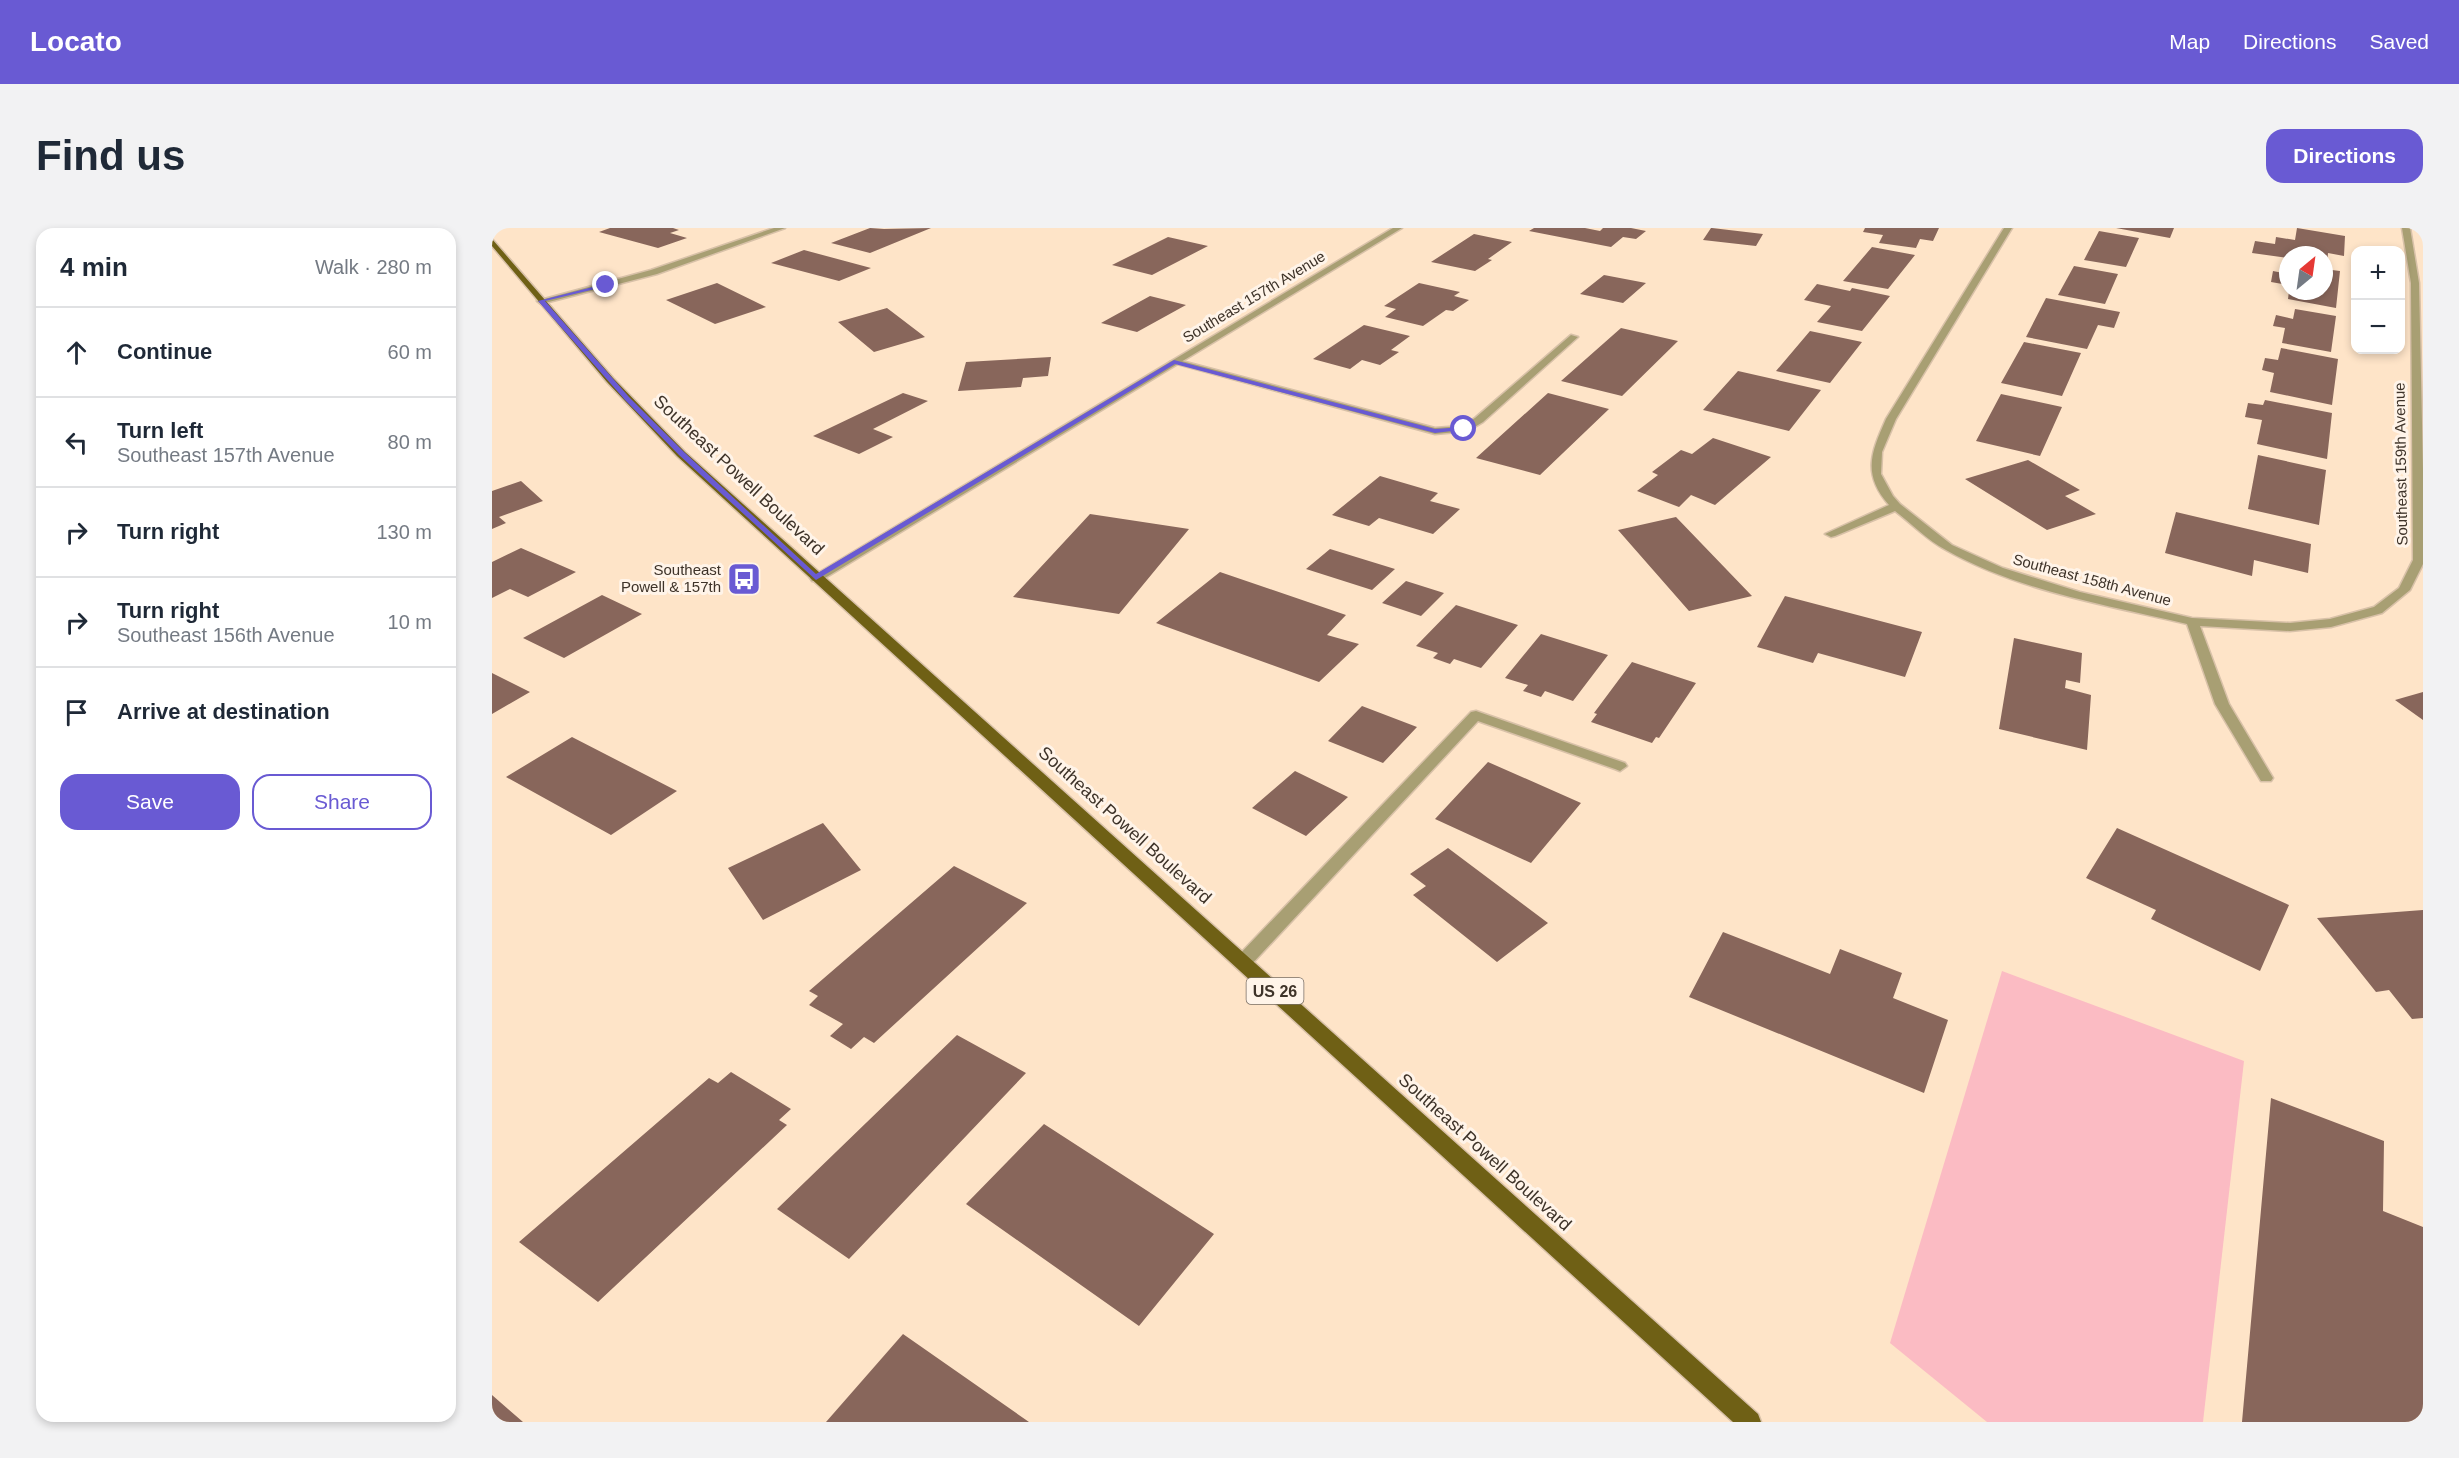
<!DOCTYPE html>
<html lang="en">
<head>
<meta charset="utf-8">
<style>
  body { margin:0; font-family:Arial,sans-serif; background:#f2f2f3; color:#1f2937 }
  .controls { position:absolute; right:18px; top:18px; display:grid; overflow:hidden; border-radius:12px; box-shadow:0 3px 9px #0003 }
  .controls button { width:54px; height:54px; display:grid; place-items:center; padding:0; border:0; border-bottom:2px solid #e0e1e3; background:#fff; color:#1f2937; font:30px sans-serif }
  .compass { position:absolute; left:1787px; top:18px; width:54px; height:54px; border-radius:50%; background:#fff; box-shadow:0 3px 9px #0003; rotate:29deg }
  .stop { position:absolute; width:18px; height:18px; margin:-14px; border:4px solid #695ad3; border-radius:50%; background:#fff }
  .stop.end { background:#695ad3; border-color:#fff; box-shadow:0 2px 6px #0008 }
  .list { margin:0; padding:0; list-style:none }
  h2 { display:flex; justify-content:space-between; align-items:center; height:78px; margin:0; padding:0 24px; font-size:26px }
  h2 small { font-size:20px; font-weight:400; color:#747a83 }
  .list li { display:grid; grid-template-columns:39px 1fr auto; gap:18px; align-items:center; box-sizing:border-box; height:90px; padding:0 24px; border-top:2px solid #e0e1e3 }
  .list b { display:block; font-size:22px; white-space:nowrap }
  .list p { margin:0; font-size:20px; white-space:nowrap; color:#747a83 }
  .list em { font-size:20px; font-style:normal; color:#747a83 }
  .actions { display:flex; gap:12px; padding:18px 24px }
  .actions a { flex:1; padding:14px 0; border:2px solid #695ad3; border-radius:18px; text-align:center; font-size:21px; color:#695ad3 }
  .actions .main { background:#695ad3; color:#fff }
  .icon { flex:none; width:33px; height:33px; fill:none; stroke:currentColor; stroke-width:2; stroke-linecap:round; stroke-linejoin:round }
  .map { position:relative; flex:none; width:1931px; height:1194px; overflow:hidden; border-radius:18px }
  header { display:flex; align-items:center; gap:36px; box-sizing:border-box; height:84px; padding:0 30px; background:#695ad3; color:#fff }
  header strong { font-size:28px }
  nav { display:flex; gap:33px; margin-inline-start:auto; font-size:21px }
  .intro { display:flex; align-items:center; justify-content:space-between; box-sizing:border-box; height:144px; padding:0 36px }
  h1 { margin:0; font-size:42px }
  .button { padding:15px 27px; border-radius:18px; background:#695ad3; color:#fff; font-size:21px; font-weight:700 }
  main { display:flex; gap:36px; padding:0 36px }
  aside { flex:1; background:#fff; border-radius:18px; box-shadow:0 3px 9px #0003 }
  .map>svg:first-child { display:block }
  .green { fill:#fbbbc3 }
  .building { fill:#88665b }
  .lines { fill:none; stroke-linecap:round; stroke-linejoin:round }
  .service-casing { stroke:#d8c1a8; stroke-width:3 }
  .minor-casing { stroke:#d8c1a8; stroke-width:3 }
  .primary-casing { stroke:#d8c1a8; stroke-width:3 }
  .service { fill:#a89f73; fill-rule:evenodd }
  .minor { fill:#a89f73; fill-rule:evenodd }
  .primary { fill:#6f6015; fill-rule:evenodd }
  .route { fill:#695ad3 }
  .labels { text-anchor:middle; stroke-width:6; stroke-linejoin:round; paint-order:stroke }
  .far-street-label { font-size:15px; fill:#3e3329; stroke:#fff4e9 }
  .far-poi-label { font-size:15px; fill:#3e3329; stroke:#fff4e9; text-anchor:end }
  .shield { fill:#fff4e9; stroke:#786d63; stroke-width:1.5 }
  .shield-label { font-size:16px; font-weight:bold; fill:#3e3329 }
  .street-label { font-size:18px; fill:#3e3329; stroke:#fff4e9 }
</style>
</head>
<body>
<header>
<strong>Locato</strong>
<nav><a>Map</a><a>Directions</a><a>Saved</a></nav>
</header>
<div class="intro"><h1>Find us</h1><a class="button">Directions</a></div>
<main>
<aside>
<h2>4 min<small>Walk · 280 m</small></h2>
<ul class="list">
<li><svg class="icon" aria-label="ahead" viewBox="0 0 24 24"><path d="M12 20V5M6 11l6-6 6 6"/></svg><div><b>Continue</b></div><em>60 m</em></li>
<li><svg class="icon" aria-label="left" viewBox="0 0 24 24"><path d="M17 20v-9H6M10 6l-5 5 5 5"/></svg><div><b>Turn left</b><p>Southeast 157th Avenue</p></div><em>80 m</em></li>
<li><svg class="icon" aria-label="right" viewBox="0 0 24 24"><path d="M7 20v-9h11M14 6l5 5-5 5"/></svg><div><b>Turn right</b></div><em>130 m</em></li>
<li><svg class="icon" aria-label="right" viewBox="0 0 24 24"><path d="M7 20v-9h11M14 6l5 5-5 5"/></svg><div><b>Turn right</b><p>Southeast 156th Avenue</p></div><em>10 m</em></li>
<li><svg class="icon" aria-label="arrive" viewBox="0 0 24 24"><path d="M6 21V4h12l-3 4 3 4H6"/></svg><div><b>Arrive at destination</b></div></li>
</ul>
<div class="actions"><a class="main">Save</a><a>Share</a></div>
</aside>
<div class="map">
<svg width="1931" height="1194" viewBox="0 0 1931 1194">
  <rect width="100%" height="100%" fill="#fee4c8"/>
  <!-- green -->
  <path class="green" d="M1510,743L1752,833L1711,1194H1495L1398,1115Z"/>
  <!-- building -->
  <path class="building" d="M118,0H181L187,2L178,5L195,10L166,20L107,4Z
    M378,0L392,1L439,0L378,25L339,15Z
    M1042,0H1093L1108,3L1111,0H1139L1154,3L1144,11L1131,9L1119,19L1037,3Z
    M1219,0H1220L1271,6L1264,18L1211,12Z
    M1373,0H1447L1441,13L1428,11L1424,20L1387,15L1391,7L1371,4Z
    M1624,0H1682L1678,10Z
    M1805,0L1853,8L1852,28L1836,25L1835,37L1832,36V27H1796V30L1760,25L1763,13L1783,16L1784,9L1803,12Z
    M1607,3L1647,10L1634,39L1592,32Z
    M982,6L1020,14L996,31L1000,32L983,43L939,34Z
    M676,9L716,18L660,47L620,37Z
    M1380,19L1423,27L1396,61L1351,53Z
    M312,22L379,40L347,53L279,35Z
    M1582,38L1626,46L1613,76L1566,67Z
    M1832,41L1848,43L1844,80L1796,71L1797,63H1832Z
    M1781,43L1796,46V57L1779,54Z
    M1112,47L1154,55L1131,75L1088,66Z
    M225,55L274,79L223,96L174,72Z
    M927,55L968,64L962,68L977,72L961,83L954,82L931,98L893,89L904,81L892,78Z
    M1325,56L1358,63L1360,60L1398,68L1370,103L1325,94L1339,78L1312,72Z
    M658,68L694,77L645,104L609,95Z
    M1554,70L1628,84L1622,100L1606,97L1595,121L1534,109Z
    M395,80L433,109L382,124L346,94Z
    M1803,81L1844,88L1839,124L1790,115L1793,100L1781,98L1784,87L1801,91Z
    M872,97L918,108L899,122L907,124L888,137L870,132L858,141L821,131Z
    M1129,100L1186,113L1130,168L1069,153Z
    M1318,103L1370,114L1338,155L1284,143Z
    M1532,114L1589,125L1570,168L1509,155Z
    M1789,120L1846,131L1840,177L1778,164L1782,145L1770,142L1773,130L1786,132Z
    M559,129L556,148L531,150L529,159L466,163L474,134Z
    M1246,143L1329,162L1297,203L1211,182Z
    M411,165L436,173L381,201L401,209L367,226L321,208Z
    M1056,165L1117,181L1048,247L984,230Z
    M1509,166L1570,179L1548,228L1484,213Z
    M1773,172L1840,185L1835,231L1765,216L1770,192L1753,189L1756,175L1771,177Z
    M1221,210L1279,229L1223,277L1199,267L1187,279L1145,263L1166,247L1160,244L1189,222L1200,226Z
    M1766,227L1834,242L1827,297L1756,281Z
    M1536,232L1588,262L1573,268L1604,286L1555,302L1473,251Z
    M888,248L946,265L938,273L968,281L941,306L887,290L877,298L840,287Z
    M29,253L51,273L7,289L14,295L0,301V263Z
    M1684,284L1819,316L1816,345L1762,332L1760,348L1673,325Z
    M598,286L697,301L627,386L521,369Z
    M1184,289L1260,368L1197,383L1126,302Z
    M29,320L84,344L36,369L18,361L0,370V334Z
    M838,321L903,341L880,362L814,341Z
    M728,344L854,387L835,407L867,416L827,454L664,395Z
    M914,353L952,365L929,388L890,375Z
    M110,367L150,386L72,430L31,410Z
    M1293,368L1430,404L1413,449L1326,425L1321,435L1265,419Z
    M964,377L1026,397L989,440L962,431L958,436L941,430L946,425L924,418Z
    M1049,406L1116,427L1081,473L1053,463L1049,469L1031,463L1036,457L1013,450Z
    M1522,410L1590,425L1588,455L1574,452L1573,460L1599,467L1595,522L1507,501Z
    M1140,434L1204,455L1167,510L1164,509L1160,515L1099,494L1105,486L1102,485Z
    M0,445L38,464L0,486Z
    M1931,464V492L1903,472Z
    M870,478L925,499L891,535L836,513Z
    M80,509L185,563L119,607L14,549Z
    M996,534L1089,575L1039,635L943,591Z
    M803,543L856,569L814,608L760,580Z
    M331,595L369,642L271,692L236,640Z
    M1625,600L1797,677L1768,743L1659,691L1664,682L1594,650Z
    M956,620L1056,695L1005,734L921,667L934,658L918,646Z
    M462,638L535,675L382,815L372,809L359,821L338,808L351,796L317,777L326,768L317,763Z
    M1931,682V790L1920,791L1897,762L1884,764L1825,690Z
    M1231,704L1338,746L1348,721L1410,745L1401,770L1456,792L1432,865L1197,769Z
    M465,807L534,845L357,1031L285,981Z
    M239,844L299,881L287,892L295,897L106,1074L27,1014L217,850L226,855Z
    M1779,870L1892,913L1891,983L1931,999V1194H1750Z
    M552,896L722,1006L647,1098L474,976Z
    M411,1106L537,1194H334Z
    M0,1167L31,1194H0Z"/>
  <g class="lines">
    <defs>
      <path id="service" d="M1079,107L1086,109L991,194L976,203L943,206L678,134L686,132L943,200L970,198L983,190Z
        M984,483L1133,535L1135,538L1128,543L1123,541L986,493L757,739L751,741L745,739L743,734L745,729L979,484Z"/>
      <path id="minor" d="M282,0H293L165,46L49,76L45,73L159,42Z
        M901,0H910L328,353H320L318,350Z
        M1512,0H1520L1404,191L1390,224L1389,246L1401,268L1408,276L1460,317L1511,340L1588,364L1700,390L1798,395L1838,391L1882,379L1907,360L1921,332L1919,55L1910,0H1918L1927,55L1931,242V336L1918,362L1890,385L1839,399L1798,403L1708,398L1737,476L1781,550L1779,553H1769L1723,476L1695,396C1614,377 1527,363 1454,322C1435,312 1419,295 1403,283L1343,308L1339,309L1333,306L1397,277C1370,246 1379,225 1394,191Z"/>
      <path id="primary" d="M0,11L121,150L193,224L1266,1186L1269,1194H1241L185,228L115,154L0,18Z"/>
    </defs>
    <!-- service casing -->
    <use href="#service" class="service-casing"/>
    <!-- minor casing -->
    <use href="#minor" class="minor-casing"/>
    <!-- primary casing -->
    <use href="#primary" class="primary-casing"/>
    <!-- service -->
    <use href="#service" class="service"/>
    <!-- minor -->
    <use href="#minor" class="minor"/>
    <!-- primary -->
    <use href="#primary" class="primary"/>
  </g>
  <!-- route -->
  <path class="route" d="M116,55V58L53,73L137,169L192,224L324,346L682,132L943,201L972,199L976,201L943,205L683,136L324,352L187,227L133,172L46,73Z"/>
  <!-- icons -->
  <defs>
    <symbol id="bus-square" viewBox="-11 -11 22 22"><rect x="-9" y="-9" width="18" height="18" rx="4" fill="#695ad3" stroke="#fff4e9"/><path d="M-5-6H5V4H4V6H2V4H-2V6H-4V4H-5ZM-3.5-4V0h7V-4ZM-3.5 1.2v1.5H-2V1.2ZM2 1.2v1.5H3.5V1.2Z" fill="#fff"/></symbol>
  </defs>
  <g fill-rule="evenodd">
    <use href="#bus-square" x="233" y="332" width="38" height="38"/>
  </g>
  <g class="labels">
    <!-- far-street labels -->
    <g class="far-street-label">
      <text transform="translate(762 69) rotate(-31)" y="5">Southeast 157th Avenue</text>
      <text transform="translate(1909 236) rotate(-91)" y="5">Southeast 159th Avenue</text>
      <text transform="translate(1600 352) rotate(15)" y="5">Southeast 158th Avenue</text>
    </g>
    <!-- far-poi labels -->
    <g class="far-poi-label">
      <text x="229" y="347">Southeast<tspan x="229" dy="17">Powell &amp; 157th</tspan></text>
    </g>
    <!-- shield labels -->
    <rect class="shield" x="754.5" y="750" width="57" height="26" rx="4.5"/>
    <g class="shield-label">
      <text x="783" y="769">US 26</text>
    </g>
    <!-- street labels -->
    <g class="street-label">
      <text transform="translate(247 247) rotate(43)" y="6">Southeast Powell Boulevard</text>
      <text transform="translate(633 597) rotate(42)" y="6">Southeast Powell Boulevard</text>
      <text transform="translate(993 924) rotate(42)" y="6">Southeast Powell Boulevard</text>
    </g>
  </g>
</svg>
<div class="controls">
<button>+</button>
<button>−</button>
</div>
<svg class="compass" viewBox="-18 -18 36 36"><path d="M0-13l5 13h-10z" fill="#e53935"/><path d="M0 13l5-13h-10z" fill="#747a83"/></svg>
<div class="stop" style="left:972px;top:201px"></div>
<div class="stop end" style="left:114px;top:57px"></div>
</div>
</main>
</body>
</html>
